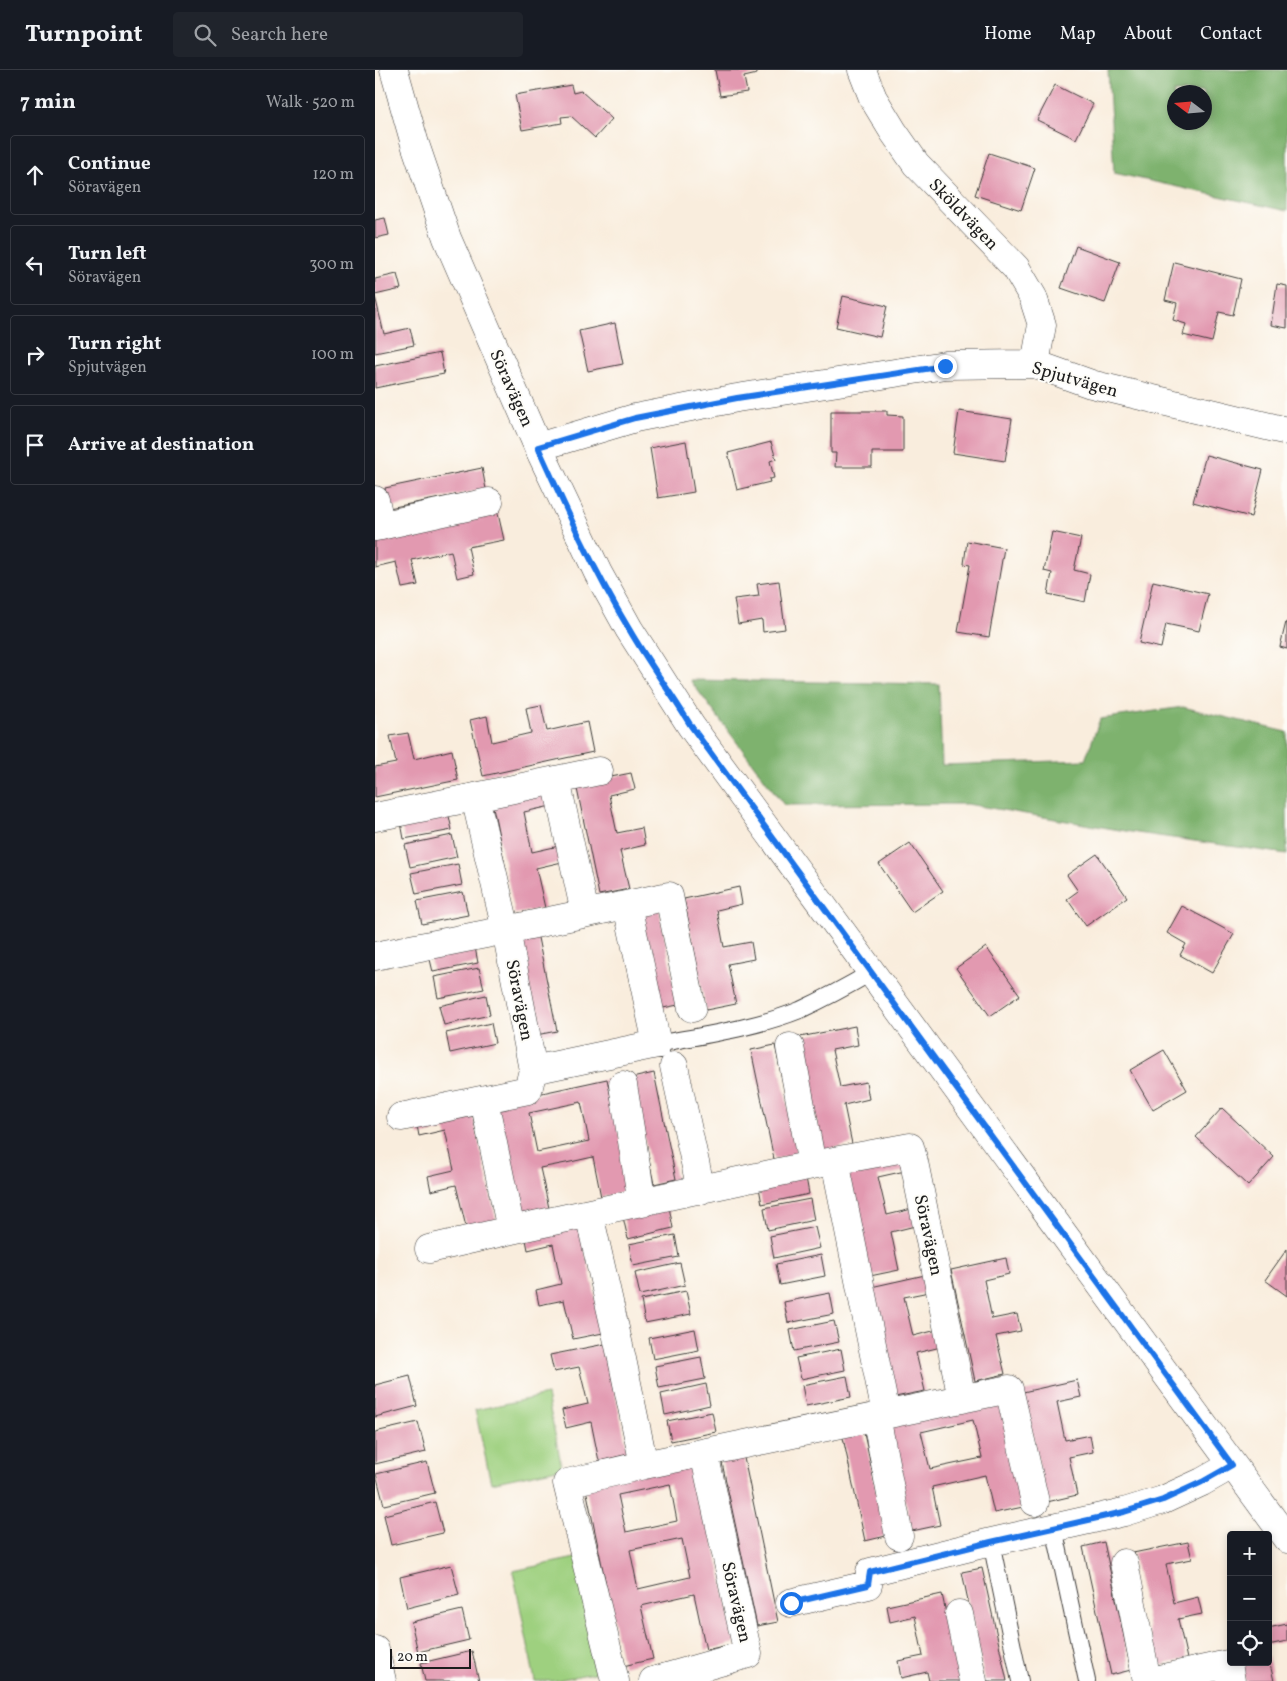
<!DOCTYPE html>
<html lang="en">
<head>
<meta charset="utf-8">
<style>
  body { margin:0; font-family:Vollkorn,serif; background:#20242c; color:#f1f3f6 }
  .controls { position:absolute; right:15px; bottom:15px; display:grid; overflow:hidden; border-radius:5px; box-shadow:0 2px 8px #0003 }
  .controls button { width:45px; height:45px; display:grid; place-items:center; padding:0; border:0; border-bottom:1px solid #363941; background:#171b24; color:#f1f3f6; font:25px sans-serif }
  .compass { position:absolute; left:792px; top:15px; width:45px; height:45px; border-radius:50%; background:#171b24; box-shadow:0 2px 8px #0003; rotate:286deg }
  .scale { position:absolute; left:15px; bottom:12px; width:81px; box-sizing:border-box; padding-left:5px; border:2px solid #1c1c1c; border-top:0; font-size:14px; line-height:18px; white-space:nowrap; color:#1c1c1c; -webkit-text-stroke:4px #fdfcf7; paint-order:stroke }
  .stop { position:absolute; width:15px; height:15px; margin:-11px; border:4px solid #1a73e8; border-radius:50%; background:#fff }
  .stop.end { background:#1a73e8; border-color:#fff; box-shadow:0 1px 5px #0008 }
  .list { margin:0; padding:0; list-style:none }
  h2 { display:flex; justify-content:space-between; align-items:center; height:65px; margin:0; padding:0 20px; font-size:21px }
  h2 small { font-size:16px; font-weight:400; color:#9ea1a6 }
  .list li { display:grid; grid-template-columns:32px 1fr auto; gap:15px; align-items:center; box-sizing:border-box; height:80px; margin:0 10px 10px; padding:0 10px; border:1px solid #363941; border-radius:5px }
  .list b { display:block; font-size:19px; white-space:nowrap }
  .list p { margin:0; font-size:16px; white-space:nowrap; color:#9ea1a6 }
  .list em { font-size:16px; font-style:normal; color:#9ea1a6 }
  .icon { flex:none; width:28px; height:28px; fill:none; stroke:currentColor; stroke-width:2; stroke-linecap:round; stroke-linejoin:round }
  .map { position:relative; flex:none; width:912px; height:1611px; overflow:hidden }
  header { display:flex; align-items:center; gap:30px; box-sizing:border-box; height:70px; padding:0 25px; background:#171b24; border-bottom:1px solid #363941 }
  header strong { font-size:24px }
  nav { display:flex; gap:28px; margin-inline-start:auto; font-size:18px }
  .search { width:350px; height:45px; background:#20242c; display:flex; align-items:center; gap:12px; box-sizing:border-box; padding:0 18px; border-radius:5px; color:#9ea1a6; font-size:19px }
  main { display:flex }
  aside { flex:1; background:#171b24 }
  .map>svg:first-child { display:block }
  .green { fill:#9ed07f; stroke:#5d764e }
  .forest { fill:#7eb26e; stroke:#4d6745; fill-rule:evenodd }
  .building { fill:#e299b0; fill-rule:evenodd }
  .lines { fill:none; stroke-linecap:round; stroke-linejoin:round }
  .lane-casing { stroke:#3d3b39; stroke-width:18 }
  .street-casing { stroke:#3d3b39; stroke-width:29 }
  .lane { stroke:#fff; stroke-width:16 }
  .street { stroke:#fff; stroke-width:28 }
  .route { stroke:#1a73e8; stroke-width:6 }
  .labels { text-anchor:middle; stroke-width:4; stroke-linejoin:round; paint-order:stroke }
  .street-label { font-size:18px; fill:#1c1c1c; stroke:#fdfcf7 }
</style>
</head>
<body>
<header>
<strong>Turnpoint</strong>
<div class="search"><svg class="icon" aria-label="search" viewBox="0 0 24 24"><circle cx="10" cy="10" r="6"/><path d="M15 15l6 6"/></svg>Search here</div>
<nav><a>Home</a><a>Map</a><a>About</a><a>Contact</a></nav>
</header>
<main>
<aside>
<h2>7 min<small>Walk · 520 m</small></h2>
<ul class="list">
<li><svg class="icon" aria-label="ahead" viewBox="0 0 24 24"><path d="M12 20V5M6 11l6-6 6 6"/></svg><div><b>Continue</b><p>Söravägen</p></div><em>120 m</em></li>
<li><svg class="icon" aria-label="left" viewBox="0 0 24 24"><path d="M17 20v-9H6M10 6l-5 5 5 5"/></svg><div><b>Turn left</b><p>Söravägen</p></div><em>300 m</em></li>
<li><svg class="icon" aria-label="right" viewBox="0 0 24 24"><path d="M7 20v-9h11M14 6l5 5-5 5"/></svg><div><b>Turn right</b><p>Spjutvägen</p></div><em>100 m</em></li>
<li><svg class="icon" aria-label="arrive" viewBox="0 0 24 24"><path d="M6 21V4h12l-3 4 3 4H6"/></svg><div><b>Arrive at destination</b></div></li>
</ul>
</aside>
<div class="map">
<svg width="912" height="1611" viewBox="0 0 912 1611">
  <rect width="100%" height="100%" fill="#fdfcf7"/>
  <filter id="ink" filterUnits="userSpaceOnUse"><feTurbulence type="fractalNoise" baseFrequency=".02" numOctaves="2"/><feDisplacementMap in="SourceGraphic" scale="10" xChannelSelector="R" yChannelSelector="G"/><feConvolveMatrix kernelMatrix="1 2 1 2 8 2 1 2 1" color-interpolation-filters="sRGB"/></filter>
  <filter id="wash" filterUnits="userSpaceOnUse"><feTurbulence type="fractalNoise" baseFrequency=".0096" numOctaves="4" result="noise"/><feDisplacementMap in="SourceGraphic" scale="20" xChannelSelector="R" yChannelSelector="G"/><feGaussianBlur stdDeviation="1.12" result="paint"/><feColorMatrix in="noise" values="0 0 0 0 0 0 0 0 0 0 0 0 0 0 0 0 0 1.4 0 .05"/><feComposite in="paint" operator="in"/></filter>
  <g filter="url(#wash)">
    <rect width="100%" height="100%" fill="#f9eddd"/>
    <!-- green -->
    <path class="green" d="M172,1325L187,1398L116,1413L100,1340Z
      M205,1487L228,1601L178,1611H160L138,1501Z"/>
    <!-- forest -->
    <path class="forest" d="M733,0H912V141L739,103ZM799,22H829V52H799Z
      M315,610L564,614L567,695L710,690L725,649L808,637L912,662V784L762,763L592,734L409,735Z"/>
    <g id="blocks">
      <!-- building -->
      <path class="building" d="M340,0H381L382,4L369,7L372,22L345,26Z
        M196,15L198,23L206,21L237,49L220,68L196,46L186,47L187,53L147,60L140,25Z
        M680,15L718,34L701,69L662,50Z
        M614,83L660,98L646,140L600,125Z
        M10,148L14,165L0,168V150Z
        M701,176L745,192L730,233L686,218Z
        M799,192L866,209L858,245L844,242L837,272L808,265L811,254L798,250L802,233L790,230Z
        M22,204L26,219L0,225V209Z
        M902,214L912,216V258L896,255Z
        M0,226L9,264L35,258L39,275L0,283Z
        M468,226L512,236L505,267L461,257Z
        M240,253L248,294L213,301L204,261Z
        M65,283L69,304L0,318V296Z
        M456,341H512V345L528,346V382H497V397H460L461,383H456Z
        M584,341L637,349L630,391L578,383Z
        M311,371L319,422L283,428L275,378Z
        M396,372L401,389L395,391L399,408L394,409L395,412L362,420L353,383Z
        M831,385L888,400L876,447L818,432Z
        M107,398L111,419L14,438L10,418Z
        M122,439L129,470L93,477L99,504L82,508L76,481L37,490L43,515L27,518L21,492L0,497V466Z
        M677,462L706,468L699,500L715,504L710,532L673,524L677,503L669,501Z
        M592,471L629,478L614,567L583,562L595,495L589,494Z
        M404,511L410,559L388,562L387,550L363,554L359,529L384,526L382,514Z
        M778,511L833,524L824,561L791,554L786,578L764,573Z
        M911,552H912V579L905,577Z
        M166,635L172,661L212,652L218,682L108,706L95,650L112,646L117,672L156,663L151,638Z
        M33,663L39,689L77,680L83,710L0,727V697L21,693L15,666Z
        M256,703L260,719L234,725L242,763L267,758L270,775L245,781L254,819L224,825L201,714Z
        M173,720L176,736L149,742L157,782L184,776L187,792L161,798L170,838L140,844L117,732Z
        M72,737L77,760L29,769L25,747Z
        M77,765L82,787L35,797L30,775Z
        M535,773L568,821L537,842L504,794Z
        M722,784L752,827L711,856L692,829L703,821L692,805Z
        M83,794L87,815L41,824L36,803Z
        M364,817L367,834L342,840L349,877L376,872L379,889L353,894L361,934L331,940L309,829Z
        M88,822L93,845L47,854L42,831Z
        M807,836L859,864L837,903L805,885L811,874L792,863Z
        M284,838L303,935L283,939L263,842Z
        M162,863L182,961L161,965L141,868Z
        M99,872L103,893L58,902L53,881Z
        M611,877L645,925L615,946L581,898Z
        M104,898L109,919L63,928L59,907Z
        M111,925L115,945L69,955L64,936Z
        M116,953L120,973L75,983L71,963Z
        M480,956L483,975L457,980L465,1017L491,1012L494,1029L469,1035L477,1074L448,1081L425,967Z
        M400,975L423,1085L399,1089L376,980Z
        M789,980L812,1020L778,1040L755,1000Z
        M279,1003L301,1109L279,1114L257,1008Z
        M232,1009L256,1121L226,1127L218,1087L191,1093L165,1098L174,1138L144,1144L121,1033ZM206,1032L214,1071L162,1082L154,1043Z
        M96,1037L121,1150L91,1157L81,1115L56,1121L53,1106L79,1100L70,1060L44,1066L41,1050Z
        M847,1038L899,1087L873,1116L821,1067Z
        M526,1084L530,1101L503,1107L512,1145L537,1139L540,1156L516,1162L524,1200L495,1206L471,1096Z
        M430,1102L434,1124L387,1134L383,1112Z
        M435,1129L439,1150L393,1160L389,1138Z
        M294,1137L298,1158L253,1169L248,1147Z
        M204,1152L228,1263L198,1269L189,1230L164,1235L161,1220L186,1214L178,1174L153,1180L150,1164Z
        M440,1157L445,1178L399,1188L395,1166Z
        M300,1165L304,1187L258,1196L254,1174Z
        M912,1179V1226L890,1210Z
        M446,1185L450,1206L405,1215L401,1194Z
        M631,1188L634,1204L609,1210L617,1249L642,1244L646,1261L621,1266L630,1304L600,1311L576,1200Z
        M305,1193L310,1215L265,1225L260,1203Z
        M550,1205L554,1222L529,1227L538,1266L562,1260L566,1277L541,1283L550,1321L520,1327L496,1217Z
        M311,1221L316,1244L270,1253L266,1230Z
        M455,1223L459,1244L413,1253L409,1232Z
        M459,1251L464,1272L419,1281L415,1260Z
        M320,1259L324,1280L278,1289L274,1268Z
        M230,1274L253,1384L224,1391L216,1352L191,1358L187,1340L213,1334L204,1297L179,1302L175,1285Z
        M466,1279L470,1300L426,1309L421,1288Z
        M326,1287L330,1309L284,1318L280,1296Z
        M35,1306L42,1336L0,1347V1315Z
        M472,1306L476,1327L431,1336L427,1315Z
        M702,1310L706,1327L682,1332L690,1370L715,1365L718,1382L694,1387L702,1425L672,1432L648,1322Z
        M331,1314L335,1335L290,1345L286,1324Z
        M624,1326L648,1437L619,1443L610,1405L557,1417L565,1455L537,1461L513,1351ZM598,1350L607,1388L555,1399L546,1362Z
        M337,1342L341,1362L296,1371L292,1351Z
        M43,1352L51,1382L0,1394V1362Z
        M488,1359L511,1466L490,1471L467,1363Z
        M368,1383L403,1552L382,1556L346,1388Z
        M321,1390L361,1573L331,1580L319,1524L266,1536L278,1589L248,1596L210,1414ZM295,1414L302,1451L251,1462L243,1425ZM307,1469L315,1507L263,1519L255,1480Z
        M52,1392L60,1423L9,1435L1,1404Z
        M60,1432L68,1463L16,1475L9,1445Z
        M729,1472L756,1600L736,1605L708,1477Z
        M813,1472L817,1489L791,1494L799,1533L823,1527L827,1544L803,1549L812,1589L782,1596L758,1483Z
        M76,1495L84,1525L32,1538L25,1507Z
        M607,1498L632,1611H610L587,1502Z
        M567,1524L585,1611H554L552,1602L526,1608L523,1591L548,1586L540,1546L515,1552L512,1536Z
        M87,1540L94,1570L43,1582L36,1552Z
        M912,1554V1571L893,1575V1558Z
        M97,1581L104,1611H50L46,1593Z
        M893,1586L899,1611H870L866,1592H893Z"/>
    </g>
  </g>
  <g filter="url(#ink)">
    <use href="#blocks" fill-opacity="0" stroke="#3d3b39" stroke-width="1"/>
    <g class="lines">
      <defs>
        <path id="lane" d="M286,980L282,974C329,965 380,958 425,940C449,929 473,916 497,902
          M679,1458L712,1611
          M616,1472L645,1611"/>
        <path id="street" d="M19,0L40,74L72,168L163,377L223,503L254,559L316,656L912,1469
          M487,0L498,28L518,61L541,94L641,198L658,227L667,255L660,294
          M163,377L260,348L362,328L570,295L660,294L716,314L912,361
          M0,430L6,456
          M0,457L114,432
          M181,710L210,843
          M100,727L224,701
          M0,747L100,727L131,860L294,826L317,938
          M0,886L131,860L158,1000
          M415,977L437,1095
          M299,996L326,1120
          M248,1015L267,1133
          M26,1047L153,1020L158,1000L282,974L252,835
          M460,1091L511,1344
          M214,1144L247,1289L269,1395L192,1413L240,1611
          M136,1160L437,1095L535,1077L539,1092L587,1329
          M54,1179L136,1160L109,1030
          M501,1346L524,1466
          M269,1395L634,1319L660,1432
          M749,1493L772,1611
          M415,1533L493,1515L495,1502L616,1472L749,1442L788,1430L827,1412L857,1395
          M584,1544L598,1611
          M0,1580L7,1611
          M278,1611L373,1584L329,1383
          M775,1611L853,1594L856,1611"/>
      </defs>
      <!-- lane casing -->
      <use href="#lane" class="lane-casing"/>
      <!-- street casing -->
      <use href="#street" class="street-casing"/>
      <!-- lane -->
      <use href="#lane" class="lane"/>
      <!-- street -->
      <use href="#street" class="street"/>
    </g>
  </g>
  <g class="lines" filter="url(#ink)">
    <!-- route -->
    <path class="route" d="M416,1533L493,1515L495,1502L616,1472L749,1442L788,1430L827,1412L857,1395L316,656C296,623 273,592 254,559C219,501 191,439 163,377L260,348L362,328L570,296"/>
  </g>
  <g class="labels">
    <!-- street labels -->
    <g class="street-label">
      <text transform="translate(589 144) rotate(46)" y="6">Sköldvägen</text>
      <text transform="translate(700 309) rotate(16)" y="6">Spjutvägen</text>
      <text transform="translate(137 318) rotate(66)" y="6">Söravägen</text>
      <text transform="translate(145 930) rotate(79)" y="6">Söravägen</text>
      <text transform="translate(554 1165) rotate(78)" y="6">Söravägen</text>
      <text transform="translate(362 1532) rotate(77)" y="6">Söravägen</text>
    </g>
  </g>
</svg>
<div class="controls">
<button>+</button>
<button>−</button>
<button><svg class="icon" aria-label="locate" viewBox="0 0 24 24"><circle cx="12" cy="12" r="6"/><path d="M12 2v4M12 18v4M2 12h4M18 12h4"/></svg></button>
</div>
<svg class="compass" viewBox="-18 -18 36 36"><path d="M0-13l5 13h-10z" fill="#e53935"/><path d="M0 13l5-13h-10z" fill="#9ea1a6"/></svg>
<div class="scale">20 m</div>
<div class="stop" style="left:416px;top:1533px"></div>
<div class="stop end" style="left:570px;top:296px"></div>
</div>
</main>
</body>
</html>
